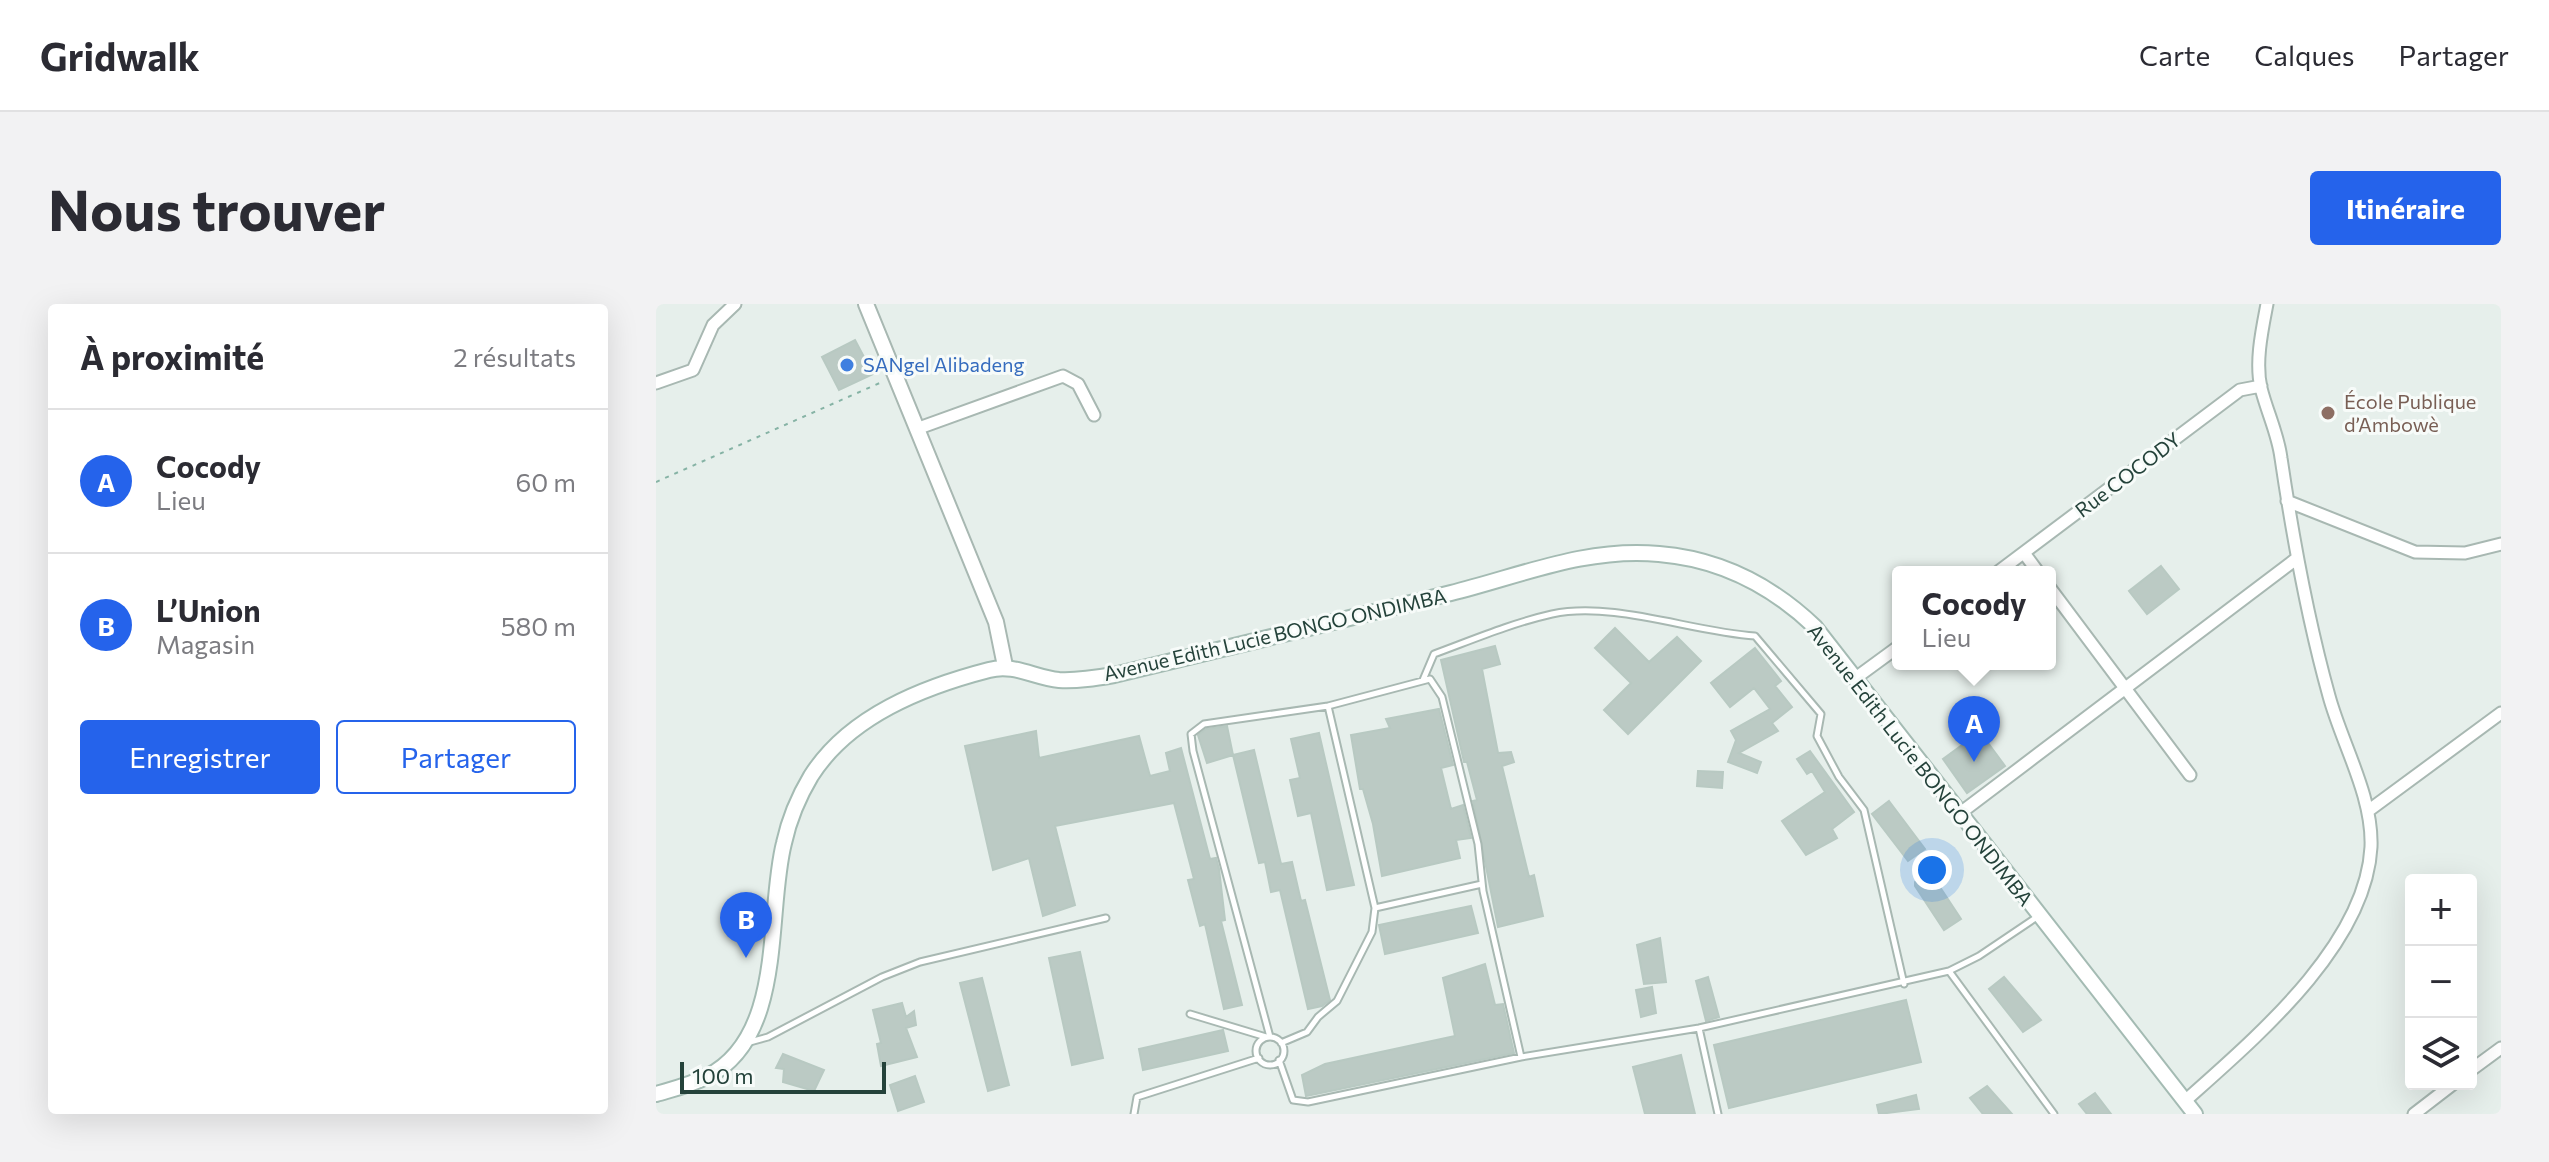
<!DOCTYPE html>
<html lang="fr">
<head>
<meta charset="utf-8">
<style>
  body { margin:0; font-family:Commissioner,sans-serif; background:#f2f2f3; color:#2b2b33 }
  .controls { position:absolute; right:24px; bottom:24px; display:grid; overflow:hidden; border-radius:8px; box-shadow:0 8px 32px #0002 }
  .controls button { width:72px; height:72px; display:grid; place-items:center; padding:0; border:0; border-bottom:2px solid #e1e1e2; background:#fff; color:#2b2b33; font:40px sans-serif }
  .scale { position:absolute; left:24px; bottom:20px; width:206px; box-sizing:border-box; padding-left:8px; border:4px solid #24423a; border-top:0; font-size:22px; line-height:28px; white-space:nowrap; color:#24423a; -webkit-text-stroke:6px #f7fbf9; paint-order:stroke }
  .you { position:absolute; left:1276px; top:566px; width:28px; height:28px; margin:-20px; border:6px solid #fff; border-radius:50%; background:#1a73e8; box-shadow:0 0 0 12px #1a73e833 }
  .badge { display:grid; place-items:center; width:52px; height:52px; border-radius:50%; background:#2563eb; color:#fff; font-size:26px; font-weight:700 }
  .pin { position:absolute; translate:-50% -66px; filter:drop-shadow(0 2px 4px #0008) }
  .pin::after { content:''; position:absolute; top:42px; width:28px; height:24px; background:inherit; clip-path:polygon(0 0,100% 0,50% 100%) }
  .popup { position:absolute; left:1236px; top:262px; width:164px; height:104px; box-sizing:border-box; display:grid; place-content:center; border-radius:8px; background:#fff; filter:drop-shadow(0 2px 6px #0005); font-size:26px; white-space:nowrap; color:#7c7c81 }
  .popup b { font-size:30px; color:#2b2b33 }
  .popup::after { content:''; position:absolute; left:50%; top:100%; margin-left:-16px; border:16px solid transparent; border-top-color:#fff }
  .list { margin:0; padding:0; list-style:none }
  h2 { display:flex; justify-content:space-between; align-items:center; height:104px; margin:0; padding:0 32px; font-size:34px }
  h2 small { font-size:26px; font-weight:400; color:#7c7c81 }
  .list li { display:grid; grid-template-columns:52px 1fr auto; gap:24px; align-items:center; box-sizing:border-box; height:144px; padding:0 32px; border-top:2px solid #e1e1e2 }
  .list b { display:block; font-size:30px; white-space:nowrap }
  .list p { margin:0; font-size:26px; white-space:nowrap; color:#7c7c81 }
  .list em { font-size:26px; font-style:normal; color:#7c7c81 }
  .actions { display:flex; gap:16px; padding:24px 32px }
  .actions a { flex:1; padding:18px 0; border:2px solid #2563eb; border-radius:8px; text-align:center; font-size:28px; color:#2563eb }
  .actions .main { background:#2563eb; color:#fff }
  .icon { flex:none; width:44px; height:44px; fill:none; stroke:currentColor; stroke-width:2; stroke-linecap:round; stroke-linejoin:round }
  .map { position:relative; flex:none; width:1845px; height:810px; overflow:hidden; border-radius:8px }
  header { display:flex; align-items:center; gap:48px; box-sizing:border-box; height:112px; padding:0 40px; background:#fff; border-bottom:2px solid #e1e1e2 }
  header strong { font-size:38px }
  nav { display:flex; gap:44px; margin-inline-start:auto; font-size:28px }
  .intro { display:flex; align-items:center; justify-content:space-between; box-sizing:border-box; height:192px; padding:0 48px }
  h1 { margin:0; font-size:56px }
  .button { padding:20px 36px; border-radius:8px; background:#2563eb; color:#fff; font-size:28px; font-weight:700 }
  main { display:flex; gap:48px; padding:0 48px }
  aside { flex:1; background:#fff; border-radius:8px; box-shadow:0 8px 32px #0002 }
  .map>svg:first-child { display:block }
  .building { fill:#bbcac4; stroke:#b8c9c2; stroke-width:2 }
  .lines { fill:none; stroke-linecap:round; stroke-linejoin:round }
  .service-casing { stroke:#a8b8b2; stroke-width:9 }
  .minor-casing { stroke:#a8b8b2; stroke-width:15 }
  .tertiary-casing { stroke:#a8b8b2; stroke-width:18 }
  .secondary-casing { stroke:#a4bbb3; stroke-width:18 }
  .path { stroke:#86b3a5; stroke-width:2; stroke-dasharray:4 6; stroke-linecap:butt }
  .service { stroke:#fff; stroke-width:5 }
  .minor { stroke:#fff; stroke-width:11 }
  .tertiary { stroke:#fff; stroke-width:14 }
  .secondary { stroke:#fff; stroke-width:14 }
  .shop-dot { fill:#3f7fe0; stroke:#f7fbf9; stroke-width:3 }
  .education-dot { fill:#8d6e63; stroke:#f7fbf9; stroke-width:3 }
  .labels { text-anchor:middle; stroke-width:6; stroke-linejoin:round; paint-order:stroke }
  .shop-label { font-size:20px; fill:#366cbe; stroke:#f7fbf9; text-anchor:start }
  .education-label { font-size:20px; fill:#785e54; stroke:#f7fbf9; text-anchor:start }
  .street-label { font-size:20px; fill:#24423a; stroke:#f7fbf9 }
</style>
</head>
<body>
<header>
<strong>Gridwalk</strong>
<nav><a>Carte</a><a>Calques</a><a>Partager</a></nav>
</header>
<div class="intro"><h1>Nous trouver</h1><a class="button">Itinéraire</a></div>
<main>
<aside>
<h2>À proximité<small>2 résultats</small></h2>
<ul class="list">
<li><span class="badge">A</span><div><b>Cocody</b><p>Lieu</p></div><em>60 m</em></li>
<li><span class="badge">B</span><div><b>L’Union</b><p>Magasin</p></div><em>580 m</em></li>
</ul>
<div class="actions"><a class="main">Enregistrer</a><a>Partager</a></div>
</aside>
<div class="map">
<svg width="1845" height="810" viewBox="0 0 1845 810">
  <rect width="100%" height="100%" fill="#e6efeb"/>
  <!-- building -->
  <path class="building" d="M199,36L217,70L183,86L166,53Z
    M1505,262L1523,285L1491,310L1473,287Z
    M959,324L993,358L1021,333L1045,357L972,430L948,406L975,379L939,344Z
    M839,342L844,360L826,365L842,449L855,448L858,458L846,462L873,573L878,571L887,612L842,623L817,497L821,496L811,458H808L785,356Z
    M1099,344L1125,377L1119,382L1136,403L1116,419L1122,427L1083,449L1105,458L1101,469L1072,458L1080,436L1075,427L1114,405L1098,384L1074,403L1055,379Z
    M783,405L797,461L785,464L795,505L807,501L815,534L800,536L804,554L726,572L717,520L707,485H704L695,431L734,424L730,415Z
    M571,422L577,451L551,459L542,431L550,425Z
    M380,427L383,454L483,432L494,472L514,467L510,449L525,444L554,555L560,554L563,565L569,616L565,617L586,701L568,705L549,620L544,622L532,576L538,575L518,499L399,522L419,601L387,612L373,554L337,566L309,442Z
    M1324,428L1349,462L1311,489L1287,455Z
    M663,429L698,581L671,586L655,509L642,512L634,476L644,474L635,435Z
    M598,446L625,560L636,558L645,597L649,596L674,696L666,702L652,705L624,586L615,588L609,558L603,559L577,451Z
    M1154,447L1198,508L1176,525L1181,534L1150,551L1126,517L1169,488L1156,467L1151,470L1141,455Z
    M1042,467L1067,468L1066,484L1041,482Z
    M1233,497L1269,545L1252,557L1216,510Z
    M1274,568L1305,615L1288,626L1259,582V578Z
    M815,602L822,629L729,650L723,621Z
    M1004,634L1010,678L988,680L981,641Z
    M424,648L447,754L416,761L393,654Z
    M829,660L839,701L847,700L858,749L650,792L646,771L669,760L799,732L787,674Z
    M1052,673L1063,713L1050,717L1040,677Z
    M1348,673L1385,716L1367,728L1333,685Z
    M326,674L353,781L332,787L304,679Z
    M996,683L1000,709L985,713L980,686Z
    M1250,696L1265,758L1073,804L1058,741Z
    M246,699L250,713L258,707L260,721L250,724L261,753L225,762L221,740L225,739L217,706Z
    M567,726L572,747L487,766L483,745Z
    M127,750L168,766L158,787L127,778L128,765L120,764Z
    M1025,751L1039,810H989L977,763Z
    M259,772L268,798L242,807L234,781Z
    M1331,782L1356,810H1327L1314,794Z
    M1439,789L1455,810H1431L1423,800Z
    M1260,791L1263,805L1223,810L1221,801Z"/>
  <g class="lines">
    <defs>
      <path id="service" d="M767,376L778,350C816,336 856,319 896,310C958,297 1036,328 1099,332L1165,410L1161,432L1183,473L1208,506L1248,680
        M672,402L719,604
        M1293,667L1398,810
        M534,710L610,733
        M1043,724L1062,810
        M614,733L537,447L535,430L548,420L672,402L774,375L786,393L822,540L827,587L865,753
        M600 747a14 14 0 1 1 28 0a14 14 0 1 1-28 0Z
        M94,738L112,733L226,673L264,658L450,614
        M625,739L651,728L662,713L681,697L716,628L719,604L826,580
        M623,756L637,796L652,798L865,753L1043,724L1293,667L1323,652L1381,613
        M478,810L481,793L603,754"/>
      <path id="minor" d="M0,79L37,66L57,21L79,0
        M263,124L407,72L422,80L438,111
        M1631,197L1759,248L1809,249L1845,240
        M1368,249L1382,268
        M1342,268L1584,86L1605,82
        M1394,284L1534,471
        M1201,373L1242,343
        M1712,507L1845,409
        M1303,510L1640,255
        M1815,766L1845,744
        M1529,797C1597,736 1710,642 1715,543C1717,492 1686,440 1673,392C1651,313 1637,235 1625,154C1622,130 1611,108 1605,84C1599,58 1606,26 1611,0
        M1758,810L1797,780"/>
      <path id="tertiary" d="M210,0L340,318L349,362"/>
      <path id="secondary" d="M0,790C17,785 35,781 52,772C130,732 110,609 128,539C133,516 143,492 155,472C193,412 267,383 333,366C358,359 379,374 403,376C422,377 440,374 458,371C570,344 683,317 795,289C864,272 930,243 1003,250C1065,255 1115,281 1159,323L1539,810"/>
    </defs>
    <!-- service casing -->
    <use href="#service" class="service-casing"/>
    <!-- minor casing -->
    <use href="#minor" class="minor-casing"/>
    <!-- tertiary casing -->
    <use href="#tertiary" class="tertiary-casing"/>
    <!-- secondary casing -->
    <use href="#secondary" class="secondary-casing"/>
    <!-- path -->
    <path class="path" d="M0,178L226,78"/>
    <!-- service -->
    <use href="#service" class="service"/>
    <!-- minor -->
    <use href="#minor" class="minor"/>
    <!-- tertiary -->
    <use href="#tertiary" class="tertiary"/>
    <!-- secondary -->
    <use href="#secondary" class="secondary"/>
  </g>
  <!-- markers -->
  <circle class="shop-dot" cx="191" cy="61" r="8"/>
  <circle class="education-dot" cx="1672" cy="109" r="8"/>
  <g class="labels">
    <!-- shop labels -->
    <g class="shop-label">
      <text x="207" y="68">SANgel Alibadeng</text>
    </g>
    <!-- education labels -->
    <g class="education-label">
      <text x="1688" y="105">École Publique<tspan x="1688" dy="23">d’Ambowè</tspan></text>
    </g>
    <!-- street labels -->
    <g class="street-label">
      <text transform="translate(1472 171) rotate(-37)" y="7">Rue COCODY</text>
      <text transform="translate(619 331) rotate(-13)" y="7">Avenue Edith Lucie BONGO ONDIMBA</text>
      <text transform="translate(1264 461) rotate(52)" y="7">Avenue Edith Lucie BONGO ONDIMBA</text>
    </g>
  </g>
</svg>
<div class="controls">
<button>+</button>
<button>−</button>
<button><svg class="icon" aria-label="layers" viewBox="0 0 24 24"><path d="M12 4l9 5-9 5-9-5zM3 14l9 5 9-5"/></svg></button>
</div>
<div class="scale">100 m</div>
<div class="you"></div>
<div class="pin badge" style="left:1318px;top:458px">A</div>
<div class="popup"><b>Cocody</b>Lieu</div>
<div class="pin badge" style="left:90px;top:654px">B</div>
</div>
</main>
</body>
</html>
